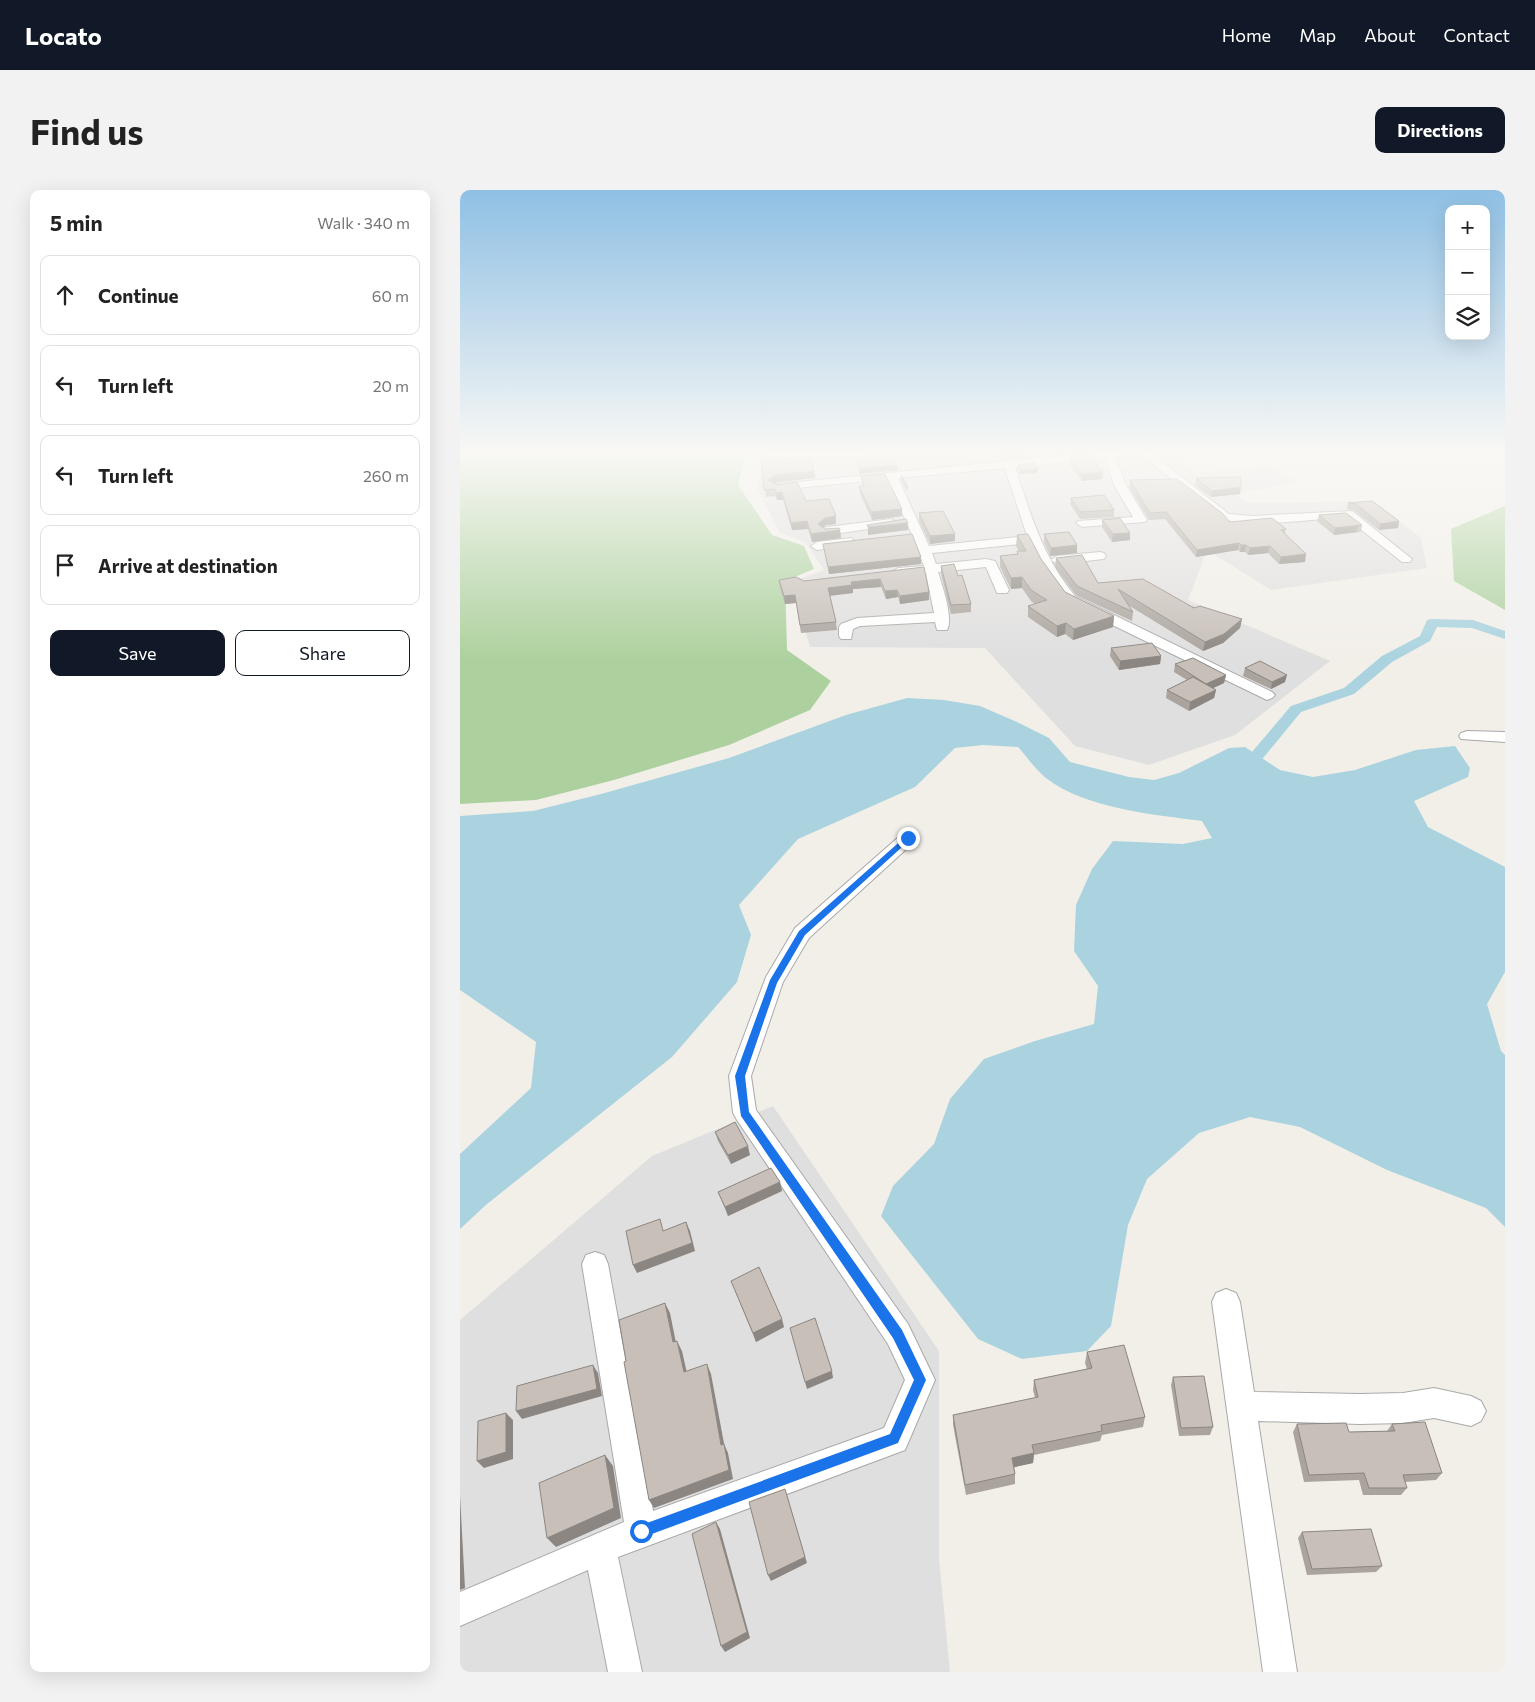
<!DOCTYPE html>
<html lang="en">
<head>
<meta charset="utf-8">
<style>
  body { margin:0; font-family:Commissioner,sans-serif; background:#f2f2f2; color:#222 }
  .controls { position:absolute; right:15px; top:15px; display:grid; overflow:hidden; border-radius:10px; box-shadow:0 5px 20px #0002 }
  .controls button { width:45px; height:45px; display:grid; place-items:center; padding:0; border:0; border-bottom:1px solid #e0e0e0; background:#fff; color:#222; font:25px sans-serif }
  .stop { position:absolute; width:15px; height:15px; margin:-11px; border:4px solid #1a73e8; border-radius:50%; background:#fff }
  .stop.end { background:#1a73e8; border-color:#fff; box-shadow:0 1px 5px #0008 }
  .list { margin:0; padding:0; list-style:none }
  h2 { display:flex; justify-content:space-between; align-items:center; height:65px; margin:0; padding:0 20px; font-size:21px }
  h2 small { font-size:16px; font-weight:400; color:#767676 }
  .list li { display:grid; grid-template-columns:32px 1fr auto; gap:15px; align-items:center; box-sizing:border-box; height:80px; margin:0 10px 10px; padding:0 10px; border:1px solid #e0e0e0; border-radius:10px }
  .list b { display:block; font-size:19px; white-space:nowrap }
  .list em { font-size:16px; font-style:normal; color:#767676 }
  .actions { display:flex; gap:10px; padding:15px 20px }
  .actions a { flex:1; padding:11px 0; border:1px solid #111827; border-radius:10px; text-align:center; font-size:18px; color:#111827 }
  .actions .main { background:#111827; color:#fff }
  .icon { flex:none; width:28px; height:28px; fill:none; stroke:currentColor; stroke-width:2; stroke-linecap:round; stroke-linejoin:round }
  .map { position:relative; flex:none; width:1045px; height:1482px; overflow:hidden; border-radius:10px }
  header { display:flex; align-items:center; gap:30px; box-sizing:border-box; height:70px; padding:0 25px; background:#111827; color:#fff }
  header strong { font-size:24px }
  nav { display:flex; gap:28px; margin-inline-start:auto; font-size:18px }
  .intro { display:flex; align-items:center; justify-content:space-between; box-sizing:border-box; height:120px; padding:0 30px }
  h1 { margin:0; font-size:35px }
  .button { padding:12px 22px; border-radius:10px; background:#111827; color:#fff; font-size:18px; font-weight:700 }
  main { display:flex; gap:30px; padding:0 30px }
  aside { flex:1; background:#fff; border-radius:10px; box-shadow:0 5px 20px #0002 }
  .map>svg:first-child { display:block }
  .residential { fill:#e0dfdf }
  .forest { fill:#add19e }
  .water { fill:#aad3df }
  .lines { fill:none; stroke-linecap:round; stroke-linejoin:round }
  .canal { fill:#aad3df; fill-rule:evenodd }
  .street-casing { stroke:#a9a9a9; stroke-width:2 }
  .street { fill:#fff; fill-rule:evenodd }
  .wall { fill:#aba49e }
  .shaded-wall { fill:#8b8681 }
  .building { fill:#c7bfb8; stroke:#8b8681 }
  .route { fill:#1a73e8 }
</style>
</head>
<body>
<header>
<strong>Locato</strong>
<nav><a>Home</a><a>Map</a><a>About</a><a>Contact</a></nav>
</header>
<div class="intro"><h1>Find us</h1><a class="button">Directions</a></div>
<main>
<aside>
<h2>5 min<small>Walk · 340 m</small></h2>
<ul class="list">
<li><svg class="icon" aria-label="ahead" viewBox="0 0 24 24"><path d="M12 20V5M6 11l6-6 6 6"/></svg><div><b>Continue</b></div><em>60 m</em></li>
<li><svg class="icon" aria-label="left" viewBox="0 0 24 24"><path d="M17 20v-9H6M10 6l-5 5 5 5"/></svg><div><b>Turn left</b></div><em>20 m</em></li>
<li><svg class="icon" aria-label="left" viewBox="0 0 24 24"><path d="M17 20v-9H6M10 6l-5 5 5 5"/></svg><div><b>Turn left</b></div><em>260 m</em></li>
<li><svg class="icon" aria-label="arrive" viewBox="0 0 24 24"><path d="M6 21V4h12l-3 4 3 4H6"/></svg><div><b>Arrive at destination</b></div></li>
</ul>
<div class="actions"><a class="main">Save</a><a>Share</a></div>
</aside>
<div class="map">
<svg width="1045" height="1482" viewBox="0 0 1045 1482">
  <rect width="100%" height="100%" fill="#f2efe9"/>
  <!-- residential -->
  <path class="residential" d="M309,262H713L736,283L811,275L838,293L776,303L788,313L914,311L961,348L967,378L811,400L747,360L728,410L870,471L775,545L689,575L615,556L525,458L350,457L332,392L364,380L345,352L319,342L297,297Z
    M313,916L479,1161V1368L490,1482H0V1130L192,966Z"/>
  <!-- forest -->
  <path class="forest" d="M0,262H290L285,265L278,295L312,345L344,356L354,379L325,391L327,460L371,491L350,520L269,555L154,590L76,610L0,614Z
    M1045,316V420L994,391L991,339Z"/>
  <!-- water -->
  <path class="water" d="M447,508L484,510L520,516L557,532L589,548L610,572L669,587L694,590L719,583L769,558L785,557L820,580L853,587L895,580L956,560L995,556L1010,578L1008,587L954,611L968,637L1045,677V782L1027,814L1041,861L1045,865V1037L1026,1018L927,980L840,937L790,927L739,943L687,989L668,1035L651,1136L627,1161L562,1169L518,1149L421,1026L433,996L474,954L490,909L524,869L575,851L634,834L638,796L614,761L616,715L632,679L653,651L723,654L752,648L742,631C696,625 623,618 586,588C575,579 567,567 558,557L523,555L495,558L455,597L338,649L279,715L291,745L277,792L212,867L27,1014L0,1039V964L71,898L76,852L0,800V626L73,621L141,604L269,568L386,525Z"/>
  <g class="lines">
    <!-- canal -->
    <path class="canal" d="M972,429L1013,430L1045,441V449L1012,438L977,437L970,451L932,472L894,504L841,522L799,573L793,589H781L779,586L786,569L831,516L884,498L922,466L960,446L967,430Z"/>
    <defs>
      <path id="street" d="M344,262H428L423,265L308,270L303,267L308,264Z
        M639,262H690L769,324L792,326L892,321L952,369L950,372H942L885,327C853,329 790,339 761,328L678,263L655,267L666,295L687,330L685,332L622,337L616,333L618,331L673,327L654,295L645,268L555,277C570,323 583,368 615,406L812,502L815,505L812,508L807,510L605,412L582,379L569,353L472,363L476,374L526,369L535,371L549,400L547,403H537L526,377L478,382C482,395 494,429 487,440H477L475,432L400,436L393,439L391,449H381L379,446V437L381,434L397,428L474,423L466,383L438,386L432,382L438,378L464,376L450,340L427,289L317,300L311,297L317,294ZM545,278L567,346L469,356L438,288Z
        M432,329L438,333L436,335L367,345L361,341L367,337Z
        M391,348L397,352L395,355L357,360L351,356L357,352Z
        M640,362L644,363L646,366L644,369L597,374L591,370L597,366Z
        M1007,541L1045,542V552L1001,549L999,546L1001,543Z
        M448,642L454,644L457,648L454,652L349,748L323,792L291,886L296,920L448,1134L475,1190L445,1260L158,1367L182,1482H148L128,1380L0,1436V1402L164,1332L122,1074L126,1065L135,1062L144,1065L148,1074L193,1321L424,1238L445,1190L428,1154L277,930L273,923L269,886L306,787L335,738L442,644Z
        M766,1099L776,1103L780,1112L794,1202L900,1204L943,1203L974,1198L1011,1206L1021,1211L1026,1221L1021,1231L1011,1236L974,1228L943,1233L900,1234L798,1231L837,1482H803L752,1112L756,1103Z"/>
    </defs>
    <!-- street casing -->
    <use href="#street" class="street-casing"/>
    <!-- street -->
    <use href="#street" class="street"/>
  </g>
  <!-- wall -->
  <path class="wall" d="M541,262H567V267L545,269Z
    M609,266L643,282L642,289L622,291L609,274Z
    M301,270L354,281L355,288L317,292L315,294L346,311L376,334L366,335L363,338L365,339L380,340L381,348L352,352L348,339L332,340L323,310H317L315,306L306,307Z
    M401,286L442,319V326L412,330L400,304L399,296H403Z
    M441,286L448,297V300H446L441,290Z
    M736,288L780,304L751,307L735,295Z
    M670,290L770,332L826,339L825,343L845,372L819,374L808,363L788,365L785,362H780L778,360L736,367L705,329L689,330L669,297Z
    M611,308L654,320V327L620,329L610,314Z
    M912,311L939,331L938,338L919,340L893,320L887,319L888,313Z
    M459,323L495,344V351L470,354L459,331Z
    M859,325L902,335L901,342L874,345L857,331Z
    M642,330L670,350L652,352L642,337Z
    M584,344L617,363L590,366L584,352Z
    M557,345L581,369L605,402L654,426L653,437L613,450L605,444L597,447L568,427V416L575,414L571,411L562,398L551,399L540,377V366L557,364V361H559L556,356Z
    M363,354L461,367V374L369,384Z
    M596,368L638,393L782,429L780,438L763,453L743,461L668,415L673,422L672,431L616,405L595,377Z
    M481,376L498,386L511,414V422L491,424L481,384Z
    M464,377L469,402V410L440,414L438,407L426,409L421,397L393,399V403L370,405L376,432L377,440L341,443L336,413L325,414L320,398L319,390L344,391Z
    M651,458L701,466L700,474L659,480L650,466Z
    M715,474L766,485L764,493L753,498L756,500L754,508L729,521L706,508L707,500L727,490L714,482Z
    M785,478L825,492L811,499L783,486Z
    M255,942L290,965L271,974L258,951Z
    M320,992L322,1001L268,1026L258,1002Z
    M271,1091L324,1137L296,1152Z
    M627,1162L685,1227L683,1237L642,1245L640,1251L574,1265L573,1273L554,1277L555,1284V1294L506,1305L493,1235V1225L575,1208L573,1200L574,1190L627,1179L625,1173Z
    M713,1187L753,1237L750,1245L719,1246L711,1195Z
    M837,1234L889,1242L927,1241L932,1234L982,1283L976,1290L945,1292L947,1298L941,1305H903L899,1290L844,1292L833,1242Z
    M842,1342L922,1376L916,1382L847,1385L838,1348Z"/>
  <!-- shaded-wall -->
  <path class="shaded-wall" d="M545,262H567V267L545,269Z
    M437,275L438,280L399,284V279Z
    M578,279V283L559,284L560,281Z
    M354,281L355,288L317,292L309,298L308,290L316,285Z
    M643,282L642,289L622,291V284Z
    M781,297L780,304L751,307L752,301Z
    M322,302L323,310H317L316,303Z
    M442,319V326L412,330L411,322Z
    M376,326V334L366,335L359,342L358,334L365,328Z
    M347,331L348,339L332,340L331,333Z
    M939,331L938,338L919,340L920,334Z
    M448,333V340L408,345V337Z
    M898,336L896,342L874,345L875,338Z
    M380,340L381,348L352,352L351,344Z
    M670,343V350L652,352L653,344Z
    M495,344V351L470,354V346Z
    M779,353L778,360L736,367L737,360Z
    M617,355V363L590,366L591,358Z
    M781,355H786L785,362H780Z
    M810,356L808,363L788,365L790,358Z
    M846,364L845,372L819,374L821,367Z
    M461,367V374L369,384L368,377Z
    M562,387V398L551,399V388Z
    M420,389L421,397L393,399V403L369,406L368,398L391,392Z
    M437,400L438,407L426,409L425,401Z
    M469,402V410L440,414V406Z
    M335,405L336,413L325,414L324,406Z
    M654,426L653,437L613,450L614,439Z
    M782,429L780,438L763,453L743,461L745,452Z
    M606,433L605,444L597,447V436Z
    M701,466L700,474L659,480L660,471Z
    M766,485L764,493L745,502L746,494Z
    M827,485L825,492L811,499L812,492Z
    M756,500L754,508L729,521L730,512Z
    M288,956L290,965L271,974L268,965Z
    M320,992L322,1001L268,1026L265,1017Z
    M226,1032L230,1041L235,1061L177,1083L173,1075Z
    M205,1113L210,1123L218,1163L213,1152Z
    M322,1129L324,1137L296,1152L293,1143Z
    M217,1151L222,1161L229,1192L224,1182Z
    M247,1174L251,1184L266,1264L261,1255Z
    M133,1175L138,1183L142,1206L62,1229L56,1221Z
    M372,1181L373,1188L347,1199L345,1192Z
    M46,1223L53,1230V1269L24,1278L17,1271Z
    M264,1254L268,1263L273,1289L194,1318L189,1310Z
    M574,1263L573,1273L551,1278L552,1268Z
    M145,1265L153,1276L161,1328L96,1357L87,1348Z
    M325,1299L347,1373L311,1391L308,1385Z
    M0,1305L5,1398L0,1400Z
    M256,1332L260,1339L290,1448L265,1462L261,1456Z"/>
  <!-- building -->
  <path class="building" d="M629,265L643,282L622,284L609,266Z
    M350,267L354,281L316,285L308,290L316,295L337,292L346,311L369,309L376,326L365,328L358,334L365,339L379,338L380,340L351,344L347,331L331,333L322,302L316,303L314,299L304,300L301,270Z
    M433,267L437,275L399,279L396,270Z
    M574,273L578,279L560,281L558,275Z
    M425,284L442,319L411,322L399,296H404L401,286Z
    M441,286H442L448,297H446Z
    M781,287V297L752,301L736,288Z
    M717,289L762,323L770,332L812,328L826,339L821,340L846,364L821,367L810,356L790,358L786,355H781L779,353L737,360L706,322L690,323L670,290Z
    M644,305L654,320L620,322L611,308Z
    M912,311L939,331L920,334L895,313H888Z
    M483,321L495,344L470,346L459,323Z
    M886,323L902,335L875,338L859,325Z
    M660,328L670,343L653,344L642,330Z
    M446,329L448,333L408,337L407,335Z
    M609,342L617,355L591,358L584,344Z
    M452,344L461,367L368,377L363,354Z
    M568,344L581,369L605,402L654,426L614,439L606,433L597,436L568,416L587,410L571,400L562,387L551,388L540,366L558,364L557,361H566L557,345Z
    M622,365L638,393L683,389L734,418L740,416L782,429L764,444L745,452L658,399L673,422L617,396L596,368Z
    M494,374L498,386L502,385L511,414L491,415L481,376Z
    M464,377L469,402L440,406L437,400L425,401L420,389L391,392L392,395L368,398L376,432L340,435L335,405L324,406L319,390L336,387L344,391Z
    M692,453L701,466L660,471L651,458Z
    M733,468L766,485L746,494L715,474Z
    M800,471L827,485L812,492L785,478Z
    M733,487L756,500L730,512L707,500Z
    M275,932L288,956L268,965L255,942Z
    M311,978L320,992L265,1017L258,1002Z
    M200,1029L203,1041L226,1032L232,1053L173,1075L166,1041Z
    M299,1077L322,1129L293,1143L271,1091Z
    M205,1113L213,1152L217,1151L224,1182L247,1174L261,1255L264,1254L269,1280L189,1310L164,1172L166,1171L159,1130Z
    M355,1128L372,1181L345,1192L330,1138Z
    M664,1155L685,1227L641,1235L642,1241L572,1255L574,1263L552,1268L555,1284L505,1295L493,1225L578,1207L574,1190L632,1178L627,1162Z
    M133,1175L137,1199L56,1221L57,1196Z
    M744,1186L753,1237L721,1238L713,1187Z
    M46,1223V1262L17,1271L18,1231Z
    M965,1232L982,1283L943,1285L947,1298H909L904,1283L849,1285L837,1234L886,1233L889,1242L935,1241L932,1234Z
    M145,1265L154,1318L87,1348L79,1293Z
    M325,1299L345,1367L308,1385L289,1312Z
    M256,1332L287,1442L261,1456L232,1344Z
    M911,1339L922,1376L852,1379L842,1342Z"/>
  <!-- sky -->
  <linearGradient id="sky" x2="0" y2="1"><stop stop-color="#8fc0e4"/><stop offset="0.56" stop-color="#f9f8f5"/><stop offset="1" stop-color="#f9f8f5" stop-opacity="0"/></linearGradient>
  <rect width="1045" height="470" fill="url(#sky)"/>
  <!-- route -->
  <path class="route" d="M445,647L452,648L345,745L317,793L285,886L289,922L442,1140L466,1190L438,1253L181,1348L176,1346L174,1341L176,1337L430,1244L454,1190L433,1148L281,926L275,886L310,790L339,741Z"/>
</svg>
<div class="controls">
<button>+</button>
<button>−</button>
<button><svg class="icon" aria-label="layers" viewBox="0 0 24 24"><path d="M12 4l9 5-9 5-9-5zM3 14l9 5 9-5"/></svg></button>
</div>
<div class="stop" style="left:181px;top:1341px"></div>
<div class="stop end" style="left:448px;top:648px"></div>
</div>
</main>
</body>
</html>
